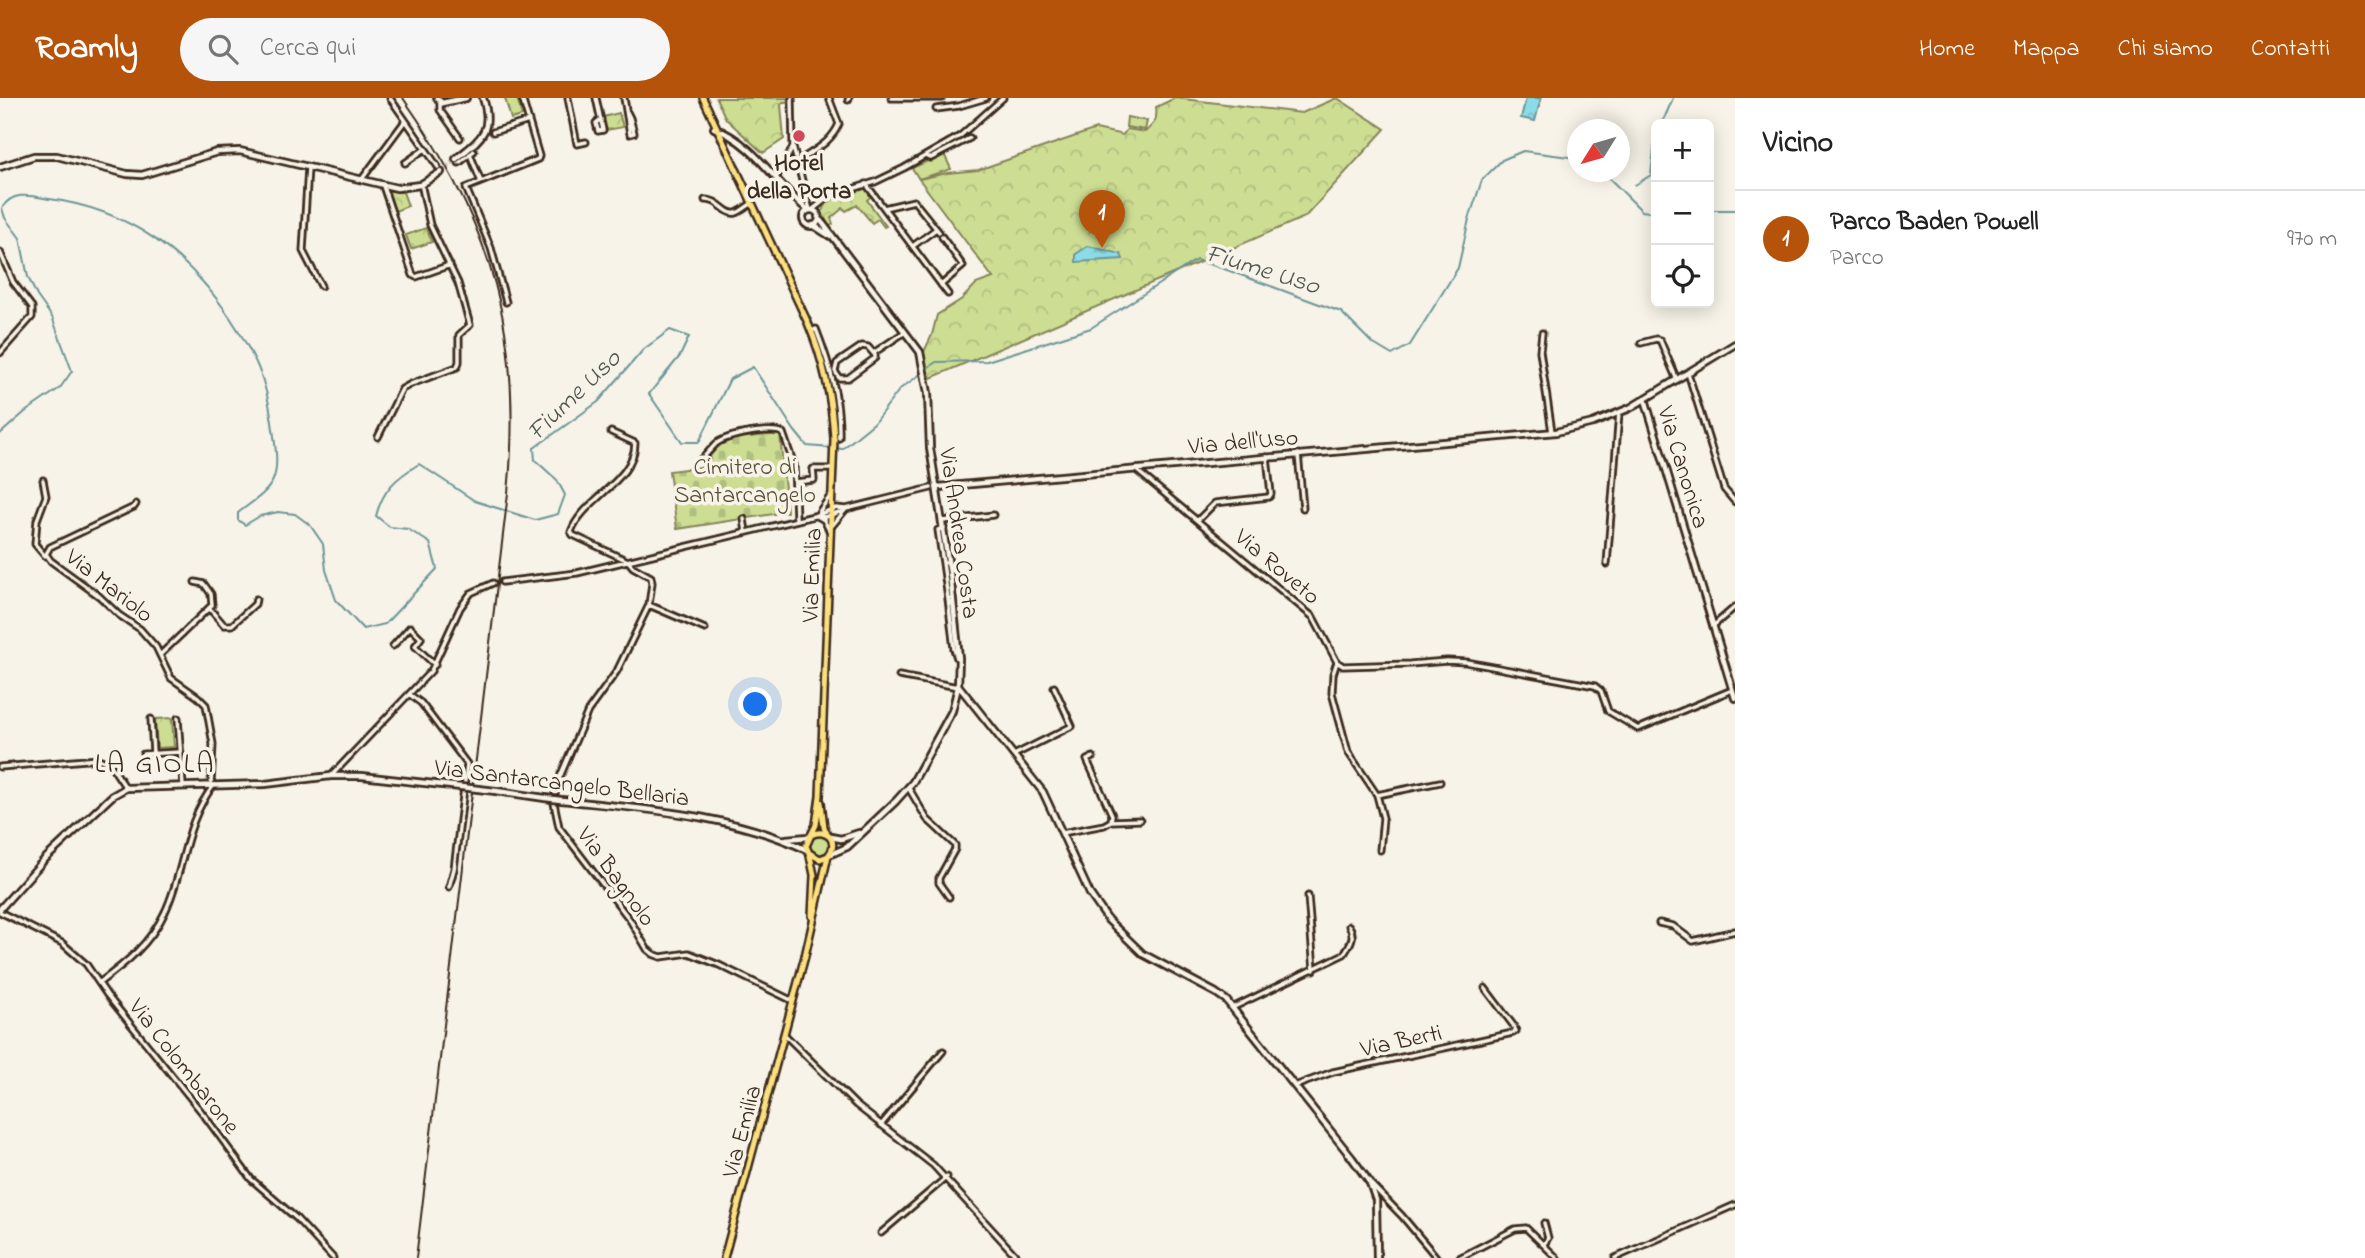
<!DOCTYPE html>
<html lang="it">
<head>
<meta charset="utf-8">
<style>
  body { margin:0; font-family:"Indie Flower",sans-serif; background:#f6f6f6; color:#222 }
  .controls { position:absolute; right:21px; top:21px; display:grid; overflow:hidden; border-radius:10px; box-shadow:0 4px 18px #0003 }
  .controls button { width:63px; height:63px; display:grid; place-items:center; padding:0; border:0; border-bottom:2px solid #e0e0e0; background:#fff; color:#222; font:35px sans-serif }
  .compass { position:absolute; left:1567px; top:21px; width:63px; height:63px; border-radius:50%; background:#fff; box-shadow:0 4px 18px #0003; rotate:233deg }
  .you { position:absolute; left:756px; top:607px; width:24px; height:24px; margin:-18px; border:5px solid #fff; border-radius:50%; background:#1a73e8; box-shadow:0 0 0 10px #1a73e833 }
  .badge { display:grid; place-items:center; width:46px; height:46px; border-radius:50%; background:#b45309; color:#fff; font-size:23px; font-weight:700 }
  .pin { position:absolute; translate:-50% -58px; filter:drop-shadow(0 2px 4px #0008) }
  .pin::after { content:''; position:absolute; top:37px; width:24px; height:21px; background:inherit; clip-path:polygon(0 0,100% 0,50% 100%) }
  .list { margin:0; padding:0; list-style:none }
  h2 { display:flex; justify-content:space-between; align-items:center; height:91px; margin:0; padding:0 28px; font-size:30px }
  h2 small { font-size:23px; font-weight:400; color:#767676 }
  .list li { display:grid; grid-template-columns:46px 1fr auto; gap:21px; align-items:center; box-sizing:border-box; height:98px; padding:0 28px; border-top:2px solid #e0e0e0 }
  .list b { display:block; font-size:26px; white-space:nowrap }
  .list p { margin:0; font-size:23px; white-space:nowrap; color:#767676 }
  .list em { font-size:23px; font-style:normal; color:#767676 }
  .icon { flex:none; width:38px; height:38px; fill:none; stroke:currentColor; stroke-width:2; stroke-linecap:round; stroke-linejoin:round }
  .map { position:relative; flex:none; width:1735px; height:1160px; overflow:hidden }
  header { display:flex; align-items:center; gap:42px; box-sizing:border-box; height:98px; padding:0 35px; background:#b45309; color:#fff }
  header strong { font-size:33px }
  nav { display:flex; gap:38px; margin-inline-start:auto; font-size:24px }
  .search { width:490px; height:63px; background:#f6f6f6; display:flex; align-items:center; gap:18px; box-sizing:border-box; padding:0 24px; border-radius:38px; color:#767676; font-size:26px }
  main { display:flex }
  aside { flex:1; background:#fff }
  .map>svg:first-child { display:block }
  .green { fill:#cdde93; stroke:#848458; stroke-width:2 }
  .forest { fill:url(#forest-crowns); stroke:#848458; stroke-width:2 }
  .cemetery { fill:url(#cemetery-stones); stroke:#848458; stroke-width:2 }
  .water { fill:url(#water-ripples); stroke:#6c9597; stroke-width:2 }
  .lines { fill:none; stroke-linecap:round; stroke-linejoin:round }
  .stream { stroke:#6c9597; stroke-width:2 }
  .tertiary-tunnel { stroke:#d1cbc0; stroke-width:4.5; stroke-dasharray:4.5 2; stroke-linecap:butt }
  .minor-casing { stroke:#3b2a1e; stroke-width:9 }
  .tertiary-casing { stroke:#3b2a1e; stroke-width:10 }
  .primary-casing { stroke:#3b2a1e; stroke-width:10 }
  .minor { stroke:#f7f3e8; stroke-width:3.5 }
  .tertiary { stroke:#f7f3e8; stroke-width:4.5 }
  .primary { stroke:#fce080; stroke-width:5 }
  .rail { stroke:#3b2a1e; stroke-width:2 }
  .tertiary-bridge-casing { stroke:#3b2a1e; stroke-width:10; stroke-linecap:butt }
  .tertiary-bridge { stroke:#f7f3e8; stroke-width:4.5 }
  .poi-dot { fill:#d1495b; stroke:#f7f3e8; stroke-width:2.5 }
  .labels { text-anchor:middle; stroke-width:7; stroke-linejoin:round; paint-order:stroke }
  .poi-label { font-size:24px; font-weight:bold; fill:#3b2a1e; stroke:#f7f3e8 }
  .street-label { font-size:24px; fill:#3b2a1e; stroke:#f7f3e8 }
  .park-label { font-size:24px; fill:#584e35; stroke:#f7f3e8 }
  .water-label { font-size:26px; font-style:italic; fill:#4f5650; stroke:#f7f3e8 }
  .quarter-label { font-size:28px; letter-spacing:2px; fill:#3b2a1e; stroke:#f7f3e8 }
</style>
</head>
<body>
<header>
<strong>Roamly</strong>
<div class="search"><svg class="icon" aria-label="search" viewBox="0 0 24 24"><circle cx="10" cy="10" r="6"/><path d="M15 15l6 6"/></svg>Cerca qui</div>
<nav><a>Home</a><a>Mappa</a><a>Chi siamo</a><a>Contatti</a></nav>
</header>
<main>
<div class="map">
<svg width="1735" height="1160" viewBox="0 0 1735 1160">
  <defs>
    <pattern id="forest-crowns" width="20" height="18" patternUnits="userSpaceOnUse" patternTransform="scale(1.75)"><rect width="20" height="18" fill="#cdde93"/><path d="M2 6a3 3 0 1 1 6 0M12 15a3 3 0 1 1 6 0" fill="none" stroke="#b1bf7e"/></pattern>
    <pattern id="cemetery-stones" width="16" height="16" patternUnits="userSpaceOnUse" patternTransform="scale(1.75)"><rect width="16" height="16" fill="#cdde93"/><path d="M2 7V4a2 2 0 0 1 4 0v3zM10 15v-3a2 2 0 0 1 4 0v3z" fill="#b1bf7e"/></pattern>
    <pattern id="water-ripples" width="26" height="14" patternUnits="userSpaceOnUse" patternTransform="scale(1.75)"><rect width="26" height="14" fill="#8cdce8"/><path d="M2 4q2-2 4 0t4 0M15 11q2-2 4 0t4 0" fill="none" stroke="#7abdc7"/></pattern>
  </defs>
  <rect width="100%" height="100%" fill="#f7f3e8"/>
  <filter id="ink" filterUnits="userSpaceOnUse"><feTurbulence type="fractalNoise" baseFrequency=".0143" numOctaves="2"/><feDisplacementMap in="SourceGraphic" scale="14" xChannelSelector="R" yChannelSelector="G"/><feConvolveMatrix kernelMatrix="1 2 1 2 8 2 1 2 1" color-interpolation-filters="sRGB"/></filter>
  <g filter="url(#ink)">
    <!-- green -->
    <path class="green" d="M1127,19L1147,23L1145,32L1126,29Z
      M944,56L951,71L919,81L912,70Z
      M810 747a10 10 0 1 1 20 0a10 10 0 1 1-20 0Z"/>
    <!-- forest -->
    <path class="forest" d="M505,0H517L522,18L511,21Z
      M716,0H788L787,4H783L781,7L784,41L763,55L726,21Z
      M1175,0L1302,15L1337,0L1385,31L1305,119L931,280L921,260L932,237L937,217L962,201L976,186L993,180L919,81L947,75L978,72L1096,31L1123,37L1127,31L1145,34C1154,26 1158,22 1156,9Z
      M619,15L623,29L606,32L603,19Z
      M865,90L872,97L867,102L886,128L884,129L878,121L872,125L857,107L846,113L843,110L831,120L833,126L829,129L822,114L824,108L836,98L838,102L843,100L842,97Z
      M387,93L403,94L408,108L395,113Z
      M426,130L432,144L411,151L406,137Z
      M172,620L174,649L157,650L155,621Z"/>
    <!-- cemetery -->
    <path class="cemetery" d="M780,336L787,414L677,431L669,373L709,368L711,352L725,341Z"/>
    <!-- water -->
    <path class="water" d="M1526,0H1541L1535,23L1521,20Z
      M1088,148L1121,156L1123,161L1076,164V156Z"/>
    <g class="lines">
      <!-- stream -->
      <path class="stream" d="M1659,26L1664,21L1673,0
        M1603,74L1642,113L1656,115
        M1635,87L1651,77L1656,35
        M1709,112H1735
        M926,271L936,264L987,263L1091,230L1196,162L1227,172L1341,214L1372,245L1392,257L1410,247L1458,170L1469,121L1482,82L1502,62L1523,53L1577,60
        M0,336L25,314L60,290L72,273L52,219L37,198L28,179L20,140L5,120L2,110C13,92 32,98 50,101C130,112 187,155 231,221C255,258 266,280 272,324C274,341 280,366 273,382C267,396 250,405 238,415V422L245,427L260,418L278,414L295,416L310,427L323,446L326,472L336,502L363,531L385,526L437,471L430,445L408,431L390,429L376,418C383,391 396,380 419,366L475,403L535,422L558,416L565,397L557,382L535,362L534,350L598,304L644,251L670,232L689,239L680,258L649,296L682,344H699L730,281L753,269L794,332L807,348L831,350
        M836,350L842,351L874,325L900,291L922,275"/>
      <!-- tertiary-tunnel -->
      <path class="tertiary-tunnel" d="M441,74L456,61"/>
      <defs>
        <path id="minor" d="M390,0L438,69
          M568,0L577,46L586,44
          M596,0L603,32L598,33
          M624,0L630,36L634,35L630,20L627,14
          M792,0L793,49L810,112
          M891,0H942
          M848,2L849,0
          M440,4V12L460,40
          M936,11L959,8L986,0
          M598,33L596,25L601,21
          M493,34L529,23
          M470,56L481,84
          M925,58L931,60L970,40
          M798,64C815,51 830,46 839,26L829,0
          M405,65L425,51
          M459,65L474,53
          M308,69L303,153L321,188
          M776,80L793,49
          M362,81L405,23
          M866,86L948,196
          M383,88L413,177L416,179L450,167
          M705,102C720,101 724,117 736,115C741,114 747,108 751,106
          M884,110L914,103L939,134
          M812,112L830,98L875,84L904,70L960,38L1003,0
          M913,148L936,131
          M0,154L13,184L32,209V219L0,255
          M941,187L963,168L942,139
          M506,204L491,150L466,90L538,61L539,58L522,0
          M812,233L816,231C830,267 840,301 839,340
          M1542,235L1540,253L1552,334
          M1641,245L1656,241L1660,242L1677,282
          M862,248L868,249L875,257V260L848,280H839L835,273L837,265Z
          M875,254L905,234
          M1688,275L1724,391L1735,404
          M611,334L635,345C635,382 582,402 571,434L573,437L628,463L633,469L651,479L652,485L649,507L617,573L588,613L556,688L554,705L559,729L630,822L647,851L653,856L661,859L689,855L719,867L793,903
          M378,339L402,291L411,286L457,269L459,264V237L470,227L458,185L430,127L422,90
          M1298,356L1303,410
          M701,361C707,357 711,350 717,345C728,337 771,329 783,335L794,367L796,421
          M1135,371L1313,519L1337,564L1333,576L1332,595L1348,654L1377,697L1383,720L1380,752
          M43,382L46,398L37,422L35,446L45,458
          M795,384L814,382L813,371H833
          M136,406L134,409L50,449L46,456L51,463L99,498L119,517L140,531L156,549L171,580L198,599L206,607L213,646L211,687
          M819,414L831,397
          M816,418L825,419L842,413
          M819,419L824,422L829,432
          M744,421L746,434
          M1198,422L1215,405L1269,399L1271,396L1267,359
          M943,423L993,417
          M832,428L846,411L931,390
          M944,430L938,432L943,465L948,464
          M943,465L948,501L953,500
          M1607,466L1619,315
          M502,484L577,475L814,418L836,410L846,411
          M948,501L954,551L957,560
          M649,507L705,531
          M209,510L224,527H232L255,506L256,501
          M1713,528L1735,509
          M393,548L410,529L421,540L415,548L435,567
          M160,557L212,507L211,496L204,486L195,484
          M1337,564L1343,568L1410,566L1447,563L1466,564L1595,588L1601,593L1608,613L1638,631L1732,592
          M899,578L958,589
          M409,596L421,605L467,666L454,771L449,789
          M178,620L183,688
          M151,621L153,655
          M143,656L181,654
          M1014,657L1072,628L1054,589
          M1093,659L1087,662L1112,717L1111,723
          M0,669L99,661L110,666L126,690
          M331,678L431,573L460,510L471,495L493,485
          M908,689L927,721L955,747V751L939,780V785L949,799
          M1377,697L1440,684
          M1062,735L1104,727L1111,723L1140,722
          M1308,798L1314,872
          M0,814L62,845L86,866L107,897L204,1017L251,1081L296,1120L333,1160
          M1659,825L1673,828L1693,843L1735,833
          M99,885C126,865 150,846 165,814C185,772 183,726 214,687
          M1232,910L1344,856C1350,846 1356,839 1349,828
          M785,937L856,1007L933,1067L1018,1160
          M1295,988L1333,974L1513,935L1516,933L1513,927L1485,890
          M881,1027L943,953
          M1371,1086L1402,1118L1437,1160
          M1544,1125L1548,1140L1544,1146
          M881,1135L947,1079
          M1459,1160L1515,1131L1526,1130L1557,1160
          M1615,1160L1735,1107"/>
        <path id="tertiary" d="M437,0L442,5L466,0
          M714,30C756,46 775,86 808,112
          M456,61C480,41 494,34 483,0
          M0,69L34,58H57L127,76L142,77L217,54L240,53L397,90L420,87L441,74
          M803 120a8 8 0 1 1 16 0a8 8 0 1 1-16 0Z
          M818,119L920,254L928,295L930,350L950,475L959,560L958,589L952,613L913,684L896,703L847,749L829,757
          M813,127L830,138
          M1645,301L1735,600
          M938,389L1556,334L1593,325L1630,310L1735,246
          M958,587L1043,694L1090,796L1108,822L1143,856L1216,895L1226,902L1352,1060L1370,1085L1376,1102L1377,1160
          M496,693L545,700
          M561,702C644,711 731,716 807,752
          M831,739L841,741L859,735
          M786,741L808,739
          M0,811L44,762L112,698L126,690L265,686L331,678H362L452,688"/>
        <path id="primary" d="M703,0L808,225C824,263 832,299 834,341L820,698L816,727L811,737
          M821,704L824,729L827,736
          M810,758L814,777L812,818
          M724,1160L805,858L828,758C840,744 827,729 811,737L806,748L809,755L820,761L828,758"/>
      </defs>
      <!-- minor casing -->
      <use href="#minor" class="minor-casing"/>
      <!-- tertiary casing -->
      <use href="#tertiary" class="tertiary-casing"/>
      <!-- primary casing -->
      <use href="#primary" class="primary-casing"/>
      <!-- minor -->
      <use href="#minor" class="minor"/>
      <!-- tertiary -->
      <use href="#tertiary" class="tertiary"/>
      <!-- primary -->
      <use href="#primary" class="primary"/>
      <!-- rail -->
      <path class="rail" d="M403,0C494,129 523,238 508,395L416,1160"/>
      <defs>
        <path id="tertiary-bridge" d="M452,688L496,693
          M545,700L561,702"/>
      </defs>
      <!-- tertiary-bridge casing -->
      <use href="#tertiary-bridge" class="tertiary-bridge-casing"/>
      <!-- tertiary-bridge -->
      <use href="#tertiary-bridge" class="tertiary-bridge"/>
    </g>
  </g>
  <!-- markers -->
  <circle class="poi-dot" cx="799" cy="38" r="7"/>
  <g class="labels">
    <!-- poi labels -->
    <g class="poi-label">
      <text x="799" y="72">Hotel<tspan x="799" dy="28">della Porta</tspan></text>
    </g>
    <!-- street labels -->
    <g class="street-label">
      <text transform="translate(1243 343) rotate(-5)" y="8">Via dell'Uso</text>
      <text transform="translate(1684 369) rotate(73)" y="8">Via Canonica</text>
      <text transform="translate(960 435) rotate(82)" y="8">Via Andrea Costa</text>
      <text transform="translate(1278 468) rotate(40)" y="8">Via Roveto</text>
      <text transform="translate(811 477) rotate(-88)" y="8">Via Emilia</text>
      <text transform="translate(110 487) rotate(38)" y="8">Via Mariolo</text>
      <text transform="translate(562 684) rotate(7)" y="8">Via Santarcangelo Bellaria</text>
      <text transform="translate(617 778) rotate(54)" y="8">Via Bagnolo</text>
      <text transform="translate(1401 942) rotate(-12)" y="8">Via Berti</text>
      <text transform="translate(185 968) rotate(52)" y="8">Via Colombarone</text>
      <text transform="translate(741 1033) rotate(-75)" y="8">Via Emilia</text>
    </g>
    <!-- park labels -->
    <g class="park-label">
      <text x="745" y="376">Cimitero di<tspan x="745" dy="28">Santarcangelo</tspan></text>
    </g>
    <!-- water labels -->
    <g class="water-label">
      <text transform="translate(1263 170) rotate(17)" y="9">Fiume Uso</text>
      <text transform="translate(573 296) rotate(-44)" y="9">Fiume Uso</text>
    </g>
    <!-- quarter labels -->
    <g class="quarter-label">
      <text x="155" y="674">LA GIOLA</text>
    </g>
  </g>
</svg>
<div class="controls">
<button>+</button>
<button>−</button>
<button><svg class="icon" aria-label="locate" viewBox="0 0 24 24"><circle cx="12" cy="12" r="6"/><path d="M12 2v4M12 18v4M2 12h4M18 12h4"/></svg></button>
</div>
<svg class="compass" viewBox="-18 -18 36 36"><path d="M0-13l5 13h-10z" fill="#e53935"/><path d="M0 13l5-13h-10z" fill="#767676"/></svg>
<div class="you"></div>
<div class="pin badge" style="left:1102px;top:150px">1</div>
</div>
<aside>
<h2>Vicino<small></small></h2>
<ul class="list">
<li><span class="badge">1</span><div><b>Parco Baden Powell</b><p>Parco</p></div><em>970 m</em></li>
</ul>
</aside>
</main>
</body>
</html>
